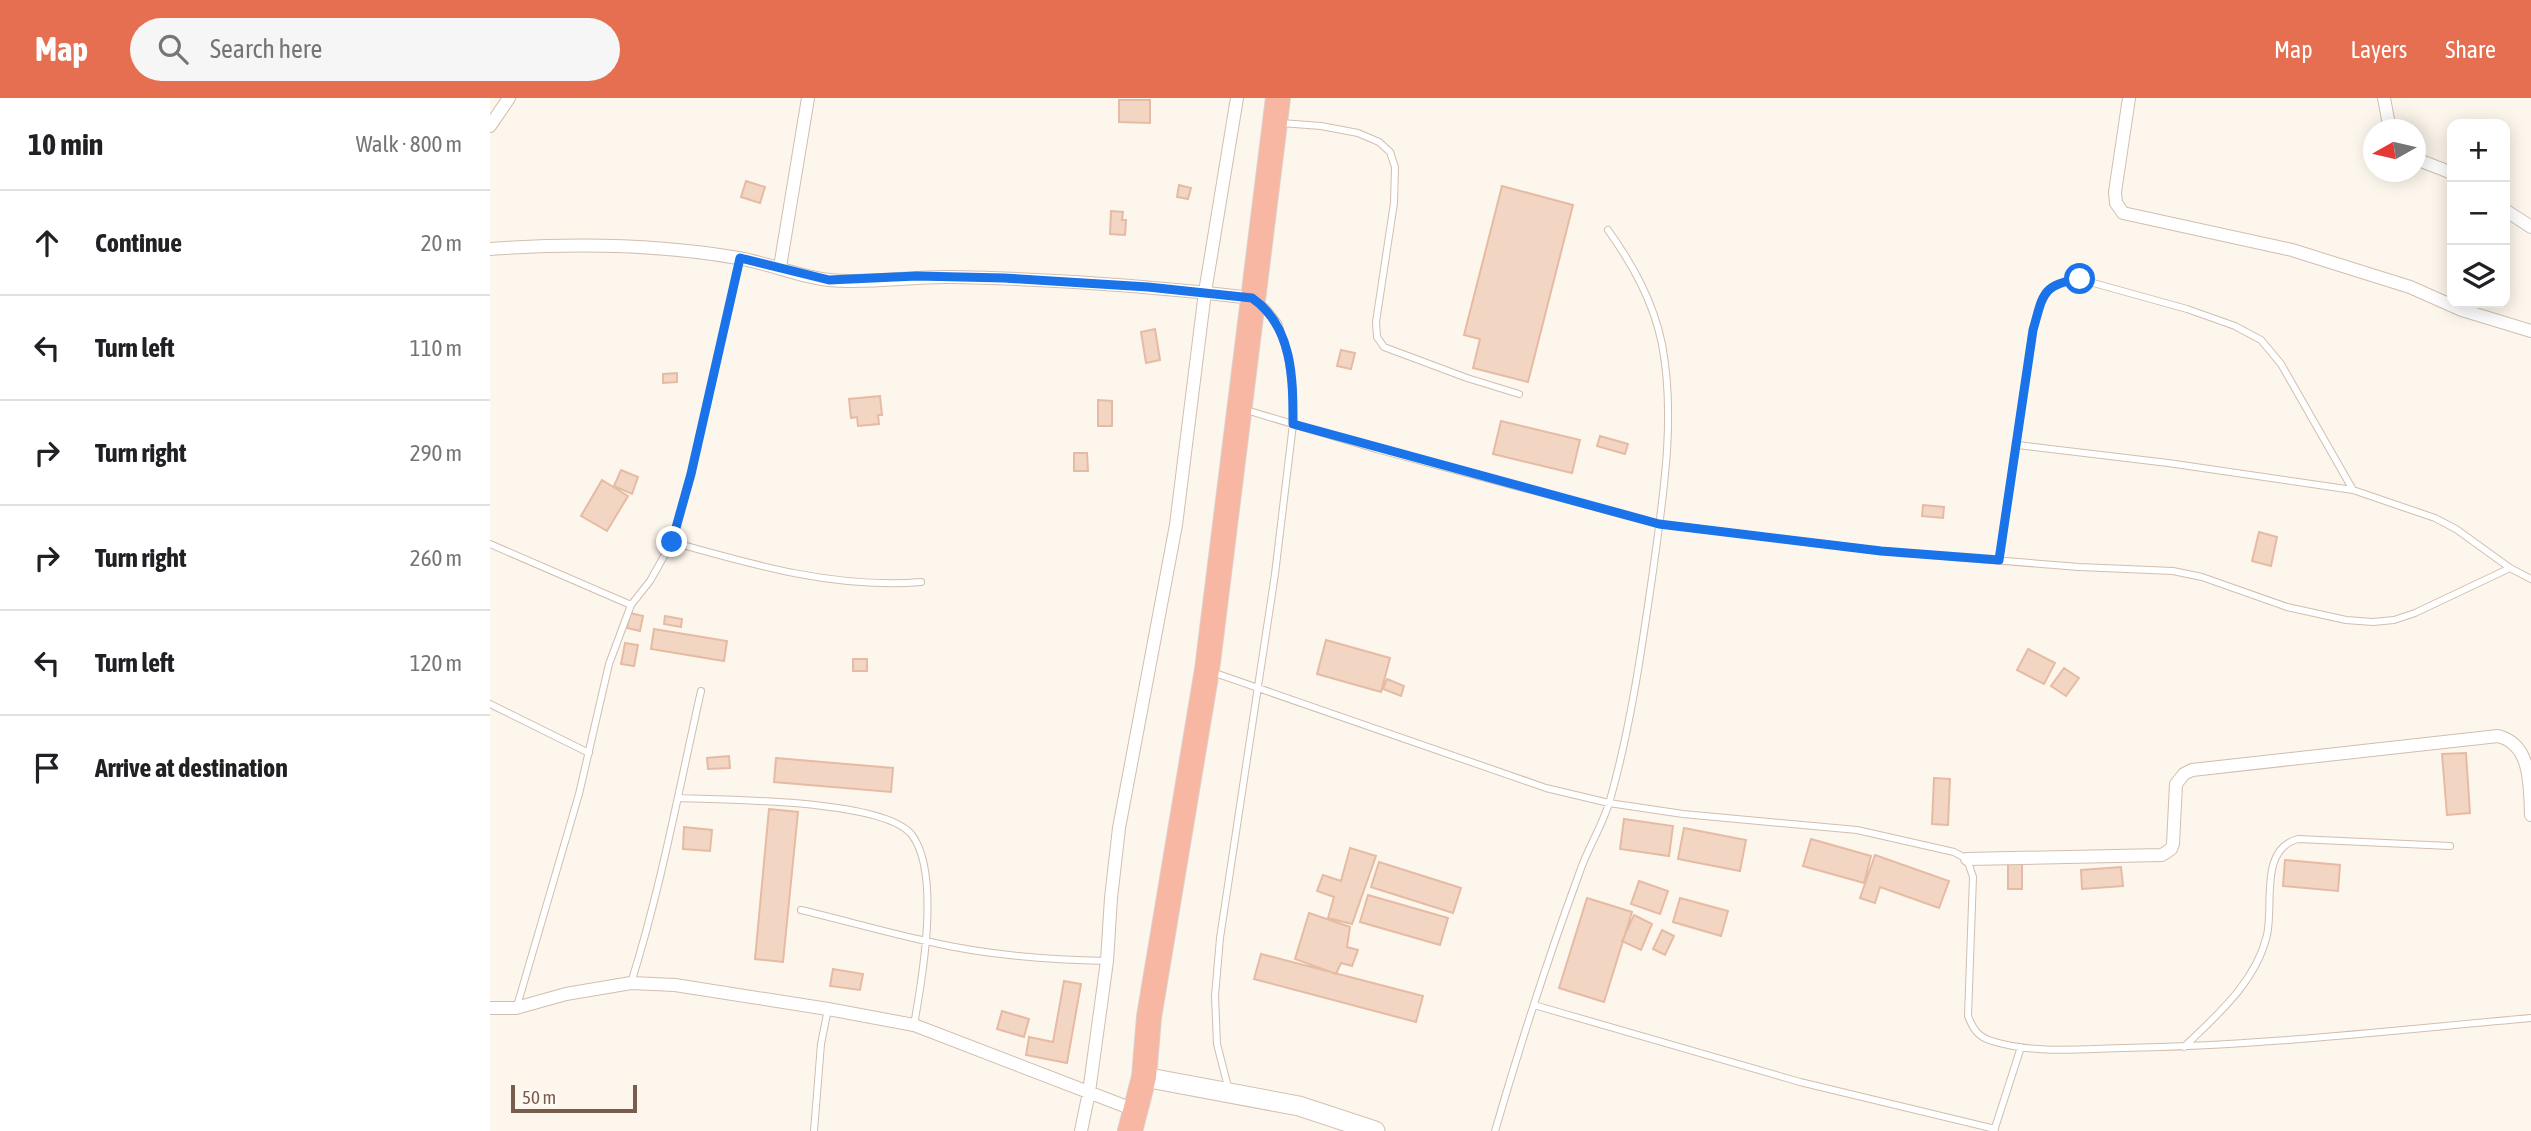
<!DOCTYPE html>
<html lang="en">
<head>
<meta charset="utf-8">
<style>
  body { margin:0; font-family:"Asap Condensed",sans-serif; background:#f6f6f6; color:#202124 }
  .controls { position:absolute; right:21px; top:21px; display:grid; overflow:hidden; border-radius:14px; box-shadow:0 4px 18px #0003 }
  .controls button { width:63px; height:63px; display:grid; place-items:center; padding:0; border:0; border-bottom:2px solid #e0e0e0; background:#fff; color:#202124; font:35px sans-serif }
  .compass { position:absolute; left:1873px; top:21px; width:63px; height:63px; border-radius:50%; background:#fff; box-shadow:0 4px 18px #0003; rotate:262deg }
  .scale { position:absolute; left:21px; bottom:18px; width:126px; box-sizing:border-box; padding-left:7px; border:4px solid #7a5c4d; border-top:0; font-size:19px; line-height:24px; white-space:nowrap; color:#7a5c4d; -webkit-text-stroke:5px #fffaf3; paint-order:stroke }
  .stop { position:absolute; width:21px; height:21px; margin:-16px; border:5px solid #1a73e8; border-radius:50%; background:#fff }
  .stop.end { background:#1a73e8; border-color:#fff; box-shadow:0 2px 7px #0008 }
  .list { margin:0; padding:0; list-style:none }
  h2 { display:flex; justify-content:space-between; align-items:center; height:91px; margin:0; padding:0 28px; font-size:30px }
  h2 small { font-size:23px; font-weight:400; color:#757577 }
  .list li { display:grid; grid-template-columns:46px 1fr auto; gap:21px; align-items:center; box-sizing:border-box; height:105px; padding:0 28px; border-top:2px solid #e0e0e0 }
  .list b { display:block; font-size:26px; white-space:nowrap }
  .list em { font-size:23px; font-style:normal; color:#757577 }
  .icon { flex:none; width:38px; height:38px; fill:none; stroke:currentColor; stroke-width:2; stroke-linecap:round; stroke-linejoin:round }
  .map { position:relative; flex:none; width:2041px; height:1033px; overflow:hidden }
  header { display:flex; align-items:center; gap:42px; box-sizing:border-box; height:98px; padding:0 35px; background:#e76f51; color:#fff }
  header strong { font-size:33px }
  nav { display:flex; gap:38px; margin-inline-start:auto; font-size:24px }
  .search { width:490px; height:63px; background:#f6f6f6; display:flex; align-items:center; gap:18px; box-sizing:border-box; padding:0 24px; border-radius:38px; color:#757577; font-size:26px }
  main { display:flex }
  aside { flex:1; background:#fff }
  .map>svg:first-child { display:block }
  .building { fill:#f3d5c3; stroke:#e6bba3; stroke-width:2 }
  .lines { fill:none; stroke-linecap:round; stroke-linejoin:round }
  .lane-casing { stroke:#d1beb0; stroke-width:8 }
  .street-casing { stroke:#d1beb0; stroke-width:14 }
  .secondary-casing { stroke:#d6c0b0; stroke-width:21 }
  .highway-casing { stroke:#dad1cd; stroke-width:26 }
  .lane { stroke:#fff; stroke-width:6 }
  .street { stroke:#fff; stroke-width:12 }
  .secondary { stroke:#fff; stroke-width:19 }
  .highway { stroke:#f7b7a3; stroke-width:24 }
  .route { stroke:#1a73e8; stroke-width:9 }
</style>
</head>
<body>
<header>
<strong>Map</strong>
<div class="search"><svg class="icon" aria-label="search" viewBox="0 0 24 24"><circle cx="10" cy="10" r="6"/><path d="M15 15l6 6"/></svg>Search here</div>
<nav><a>Map</a><a>Layers</a><a>Share</a></nav>
</header>
<main>
<aside>
<h2>10 min<small>Walk · 800 m</small></h2>
<ul class="list">
<li><svg class="icon" aria-label="ahead" viewBox="0 0 24 24"><path d="M12 20V5M6 11l6-6 6 6"/></svg><div><b>Continue</b></div><em>20 m</em></li>
<li><svg class="icon" aria-label="left" viewBox="0 0 24 24"><path d="M17 20v-9H6M10 6l-5 5 5 5"/></svg><div><b>Turn left</b></div><em>110 m</em></li>
<li><svg class="icon" aria-label="right" viewBox="0 0 24 24"><path d="M7 20v-9h11M14 6l5 5-5 5"/></svg><div><b>Turn right</b></div><em>290 m</em></li>
<li><svg class="icon" aria-label="right" viewBox="0 0 24 24"><path d="M7 20v-9h11M14 6l5 5-5 5"/></svg><div><b>Turn right</b></div><em>260 m</em></li>
<li><svg class="icon" aria-label="left" viewBox="0 0 24 24"><path d="M17 20v-9H6M10 6l-5 5 5 5"/></svg><div><b>Turn left</b></div><em>120 m</em></li>
<li><svg class="icon" aria-label="arrive" viewBox="0 0 24 24"><path d="M6 21V4h12l-3 4 3 4H6"/></svg><div><b>Arrive at destination</b></div></li>
</ul>
</aside>
<div class="map">
<svg width="2041" height="1033" viewBox="0 0 2041 1033">
  <rect width="100%" height="100%" fill="#fdf6ec"/>
  <!-- building -->
  <path class="building" d="M629,2H660V25L629,24Z
    M256,83L275,89L270,105L251,99Z
    M689,87L701,90L698,101L687,99Z
    M1012,88L1083,107L1038,284L983,270L990,241L974,237Z
    M621,113L633,114L632,122H636L635,137L620,136Z
    M665,231L670,262L656,265L651,234Z
    M851,252L865,255L861,271L847,268Z
    M187,275V284L173,285V276Z
    M390,298L392,317H388L389,326L368,328L367,319L361,320L359,301Z
    M608,302L622,303V328H608Z
    M1011,323L1090,342L1082,375L1003,356Z
    M1110,338L1138,346L1135,356L1107,348Z
    M584,355H597L598,373H584Z
    M131,372L148,379L142,396L124,388Z
    M112,382L138,398L117,433L91,418Z
    M1433,407L1454,409L1453,420L1432,418Z
    M1769,434L1787,439L1781,468L1762,463Z
    M140,515L153,518L150,533L137,530Z
    M175,518L192,521L191,529L174,526Z
    M164,531L237,543L234,563L161,551Z
    M836,542L900,560L891,594L827,576Z
    M135,545L148,547L144,568L131,566Z
    M1538,551L1565,565L1554,586L1527,572Z
    M363,561H377V573H363Z
    M1574,570L1589,580L1576,598L1561,588Z
    M897,581L914,588L911,598L893,591Z
    M1976,655L1980,715L1957,717L1952,656Z
    M239,658L240,670L218,671L217,660Z
    M286,660L403,670L401,694L284,684Z
    M1444,680L1460,681L1458,727L1442,726Z
    M279,711L308,714L293,864L265,861Z
    M1134,721L1183,728L1179,758L1130,751Z
    M194,729L222,732L220,753L193,751Z
    M1194,730L1256,742L1250,773L1188,761Z
    M1321,741L1381,758L1374,785L1313,768Z
    M860,750L886,758L862,826L838,820L844,799L827,793L833,777L851,783Z
    M1385,757L1459,783L1449,810L1390,789L1385,805L1370,800Z
    M1795,762L1850,767L1848,793L1793,788Z
    M889,764L971,790L963,815L881,789Z
    M1518,766H1532V791H1518Z
    M1631,769L1633,788L1592,791L1591,772Z
    M1149,783L1178,793L1170,816L1141,806Z
    M878,797L958,820L950,847L870,824Z
    M1097,800L1142,814L1114,904L1069,890Z
    M1190,800L1238,813L1231,838L1183,824Z
    M819,815L860,829L857,849L868,852L862,868L851,865L846,876L805,861Z
    M1144,817L1162,826L1151,852L1132,843Z
    M1172,832L1184,838L1175,857L1163,851Z
    M771,856L933,898L926,924L764,881Z
    M343,871L373,876L370,892L340,888Z
    M574,883L591,886L577,965L536,957L539,939L563,944Z
    M512,913L539,921L534,939L507,931Z"/>
  <g class="lines">
    <defs>
      <path id="lane" d="M791,25L831,28L868,35L889,44L900,54L905,69L904,105L886,224L887,239L894,249L977,280L1029,296
        M756,312L886,351L1169,426L1391,453L1589,469L1683,473L1712,479L1797,509L1856,522L1883,524L1904,522L1925,515L2020,470L2041,481
        M1528,347L1678,365L1863,392L1945,420L1966,431L2020,470
        M182,444C263,467 346,491 431,484
        M0,446L141,507
        M1509,462L1543,232C1553,198 1551,186 1589,181L1697,211L1745,228L1771,242L1791,266L1863,392
        M722,574L1056,690L1119,705L1193,716L1367,732L1464,754L1477,761L1483,779L1478,918C1483,931 1488,939 1502,943C1543,956 1591,951 1634,950C1770,948 1906,932 2041,920
        M0,606L99,655
        M188,700C235,702 394,701 422,737C451,776 432,882 424,927
        M311,812C353,822 394,834 436,843C495,857 556,862 617,863
        M141,885C171,790 189,691 211,593
        M1044,907L1310,984L1505,1031
        M27,908L89,696L119,566L141,507L160,483L182,444L201,376L250,161
        M1694,949C1727,917 1766,884 1777,837C1784,806 1769,751 1808,741L1960,748
        M739,993L727,946L725,898L730,840L785,476L803,326V292L798,258L788,225L776,210L770,205
        M324,1033L331,946L338,911
        M1005,1033C1030,947 1058,860 1089,776C1097,751 1113,727 1120,702C1141,628 1152,549 1163,473C1173,399 1186,320 1172,246C1163,203 1143,167 1118,132
        M1504,1033L1531,949"/>
      <path id="street" d="M1639,0L1625,94L1626,105L1633,115L1802,152L1920,189L1972,212L2041,233
        M1894,0L1900,32
        M0,28L19,0
        M1926,61L1962,75
        M2015,112L2041,129
        M0,151C82,145 167,146 248,160C279,165 309,179 340,182C380,186 421,178 462,179C562,181 662,188 762,200
        M290,169L318,0
        M1477,761L1672,757L1681,751L1683,746L1686,686L1694,676L1702,672L2008,638C2041,646 2040,686 2041,717
        M0,910H26L76,896L141,885L185,887L338,911L424,927L645,1012
        M591,1033L599,994L617,863L621,800L629,730L686,427L715,194L747,0"/>
      <path id="secondary" d="M654,979L809,1008L885,1033"/>
      <path id="highway" d="M640,1033L654,979L659,919L717,572L788,0"/>
    </defs>
    <!-- lane casing -->
    <use href="#lane" class="lane-casing"/>
    <!-- street casing -->
    <use href="#street" class="street-casing"/>
    <!-- secondary casing -->
    <use href="#secondary" class="secondary-casing"/>
    <!-- highway casing -->
    <use href="#highway" class="highway-casing"/>
    <!-- lane -->
    <use href="#lane" class="lane"/>
    <!-- street -->
    <use href="#street" class="street"/>
    <!-- secondary -->
    <use href="#secondary" class="secondary"/>
    <!-- highway -->
    <use href="#highway" class="highway"/>
  </g>
  <g class="lines">
    <!-- route -->
    <path class="route" d="M182,444L201,376L250,160L339,182L427,178L514,180L658,189L762,200C803,228 803,281 803,326L1169,426L1391,453L1509,462L1543,232C1553,198 1551,186 1590,181"/>
  </g>
</svg>
<div class="controls">
<button>+</button>
<button>−</button>
<button><svg class="icon" aria-label="layers" viewBox="0 0 24 24"><path d="M12 4l9 5-9 5-9-5zM3 14l9 5 9-5"/></svg></button>
</div>
<svg class="compass" viewBox="-18 -18 36 36"><path d="M0-13l5 13h-10z" fill="#e53935"/><path d="M0 13l5-13h-10z" fill="#757577"/></svg>
<div class="scale">50 m</div>
<div class="stop" style="left:1590px;top:181px"></div>
<div class="stop end" style="left:182px;top:444px"></div>
</div>
</main>
</body>
</html>
